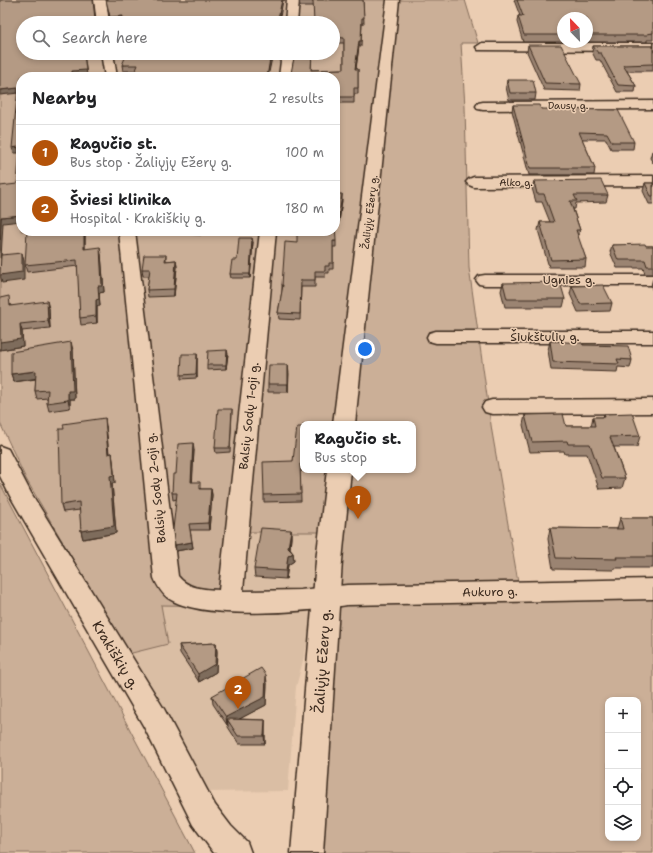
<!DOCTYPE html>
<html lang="en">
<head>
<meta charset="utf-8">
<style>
  body { margin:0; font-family:"Shantell Sans",sans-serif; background:#f6f6f6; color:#202124 }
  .controls { position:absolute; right:12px; bottom:12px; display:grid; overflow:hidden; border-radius:8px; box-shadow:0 2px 6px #0003 }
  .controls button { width:36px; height:36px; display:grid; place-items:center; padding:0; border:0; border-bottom:1px solid #e0e0e0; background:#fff; color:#202124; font:20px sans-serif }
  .compass { position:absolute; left:557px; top:12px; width:36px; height:36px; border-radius:50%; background:#fff; box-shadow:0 2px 6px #0003; rotate:337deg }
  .you { position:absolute; left:365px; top:349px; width:14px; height:14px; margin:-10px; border:3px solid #fff; border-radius:50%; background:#1a73e8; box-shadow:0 0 0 6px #1a73e833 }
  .badge { display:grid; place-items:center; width:26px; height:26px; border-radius:50%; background:#b45309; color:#fff; font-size:13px; font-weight:700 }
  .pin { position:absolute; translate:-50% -33px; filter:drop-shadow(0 1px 2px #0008) }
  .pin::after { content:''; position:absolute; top:21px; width:14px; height:12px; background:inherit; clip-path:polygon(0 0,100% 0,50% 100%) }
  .popup { position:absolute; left:300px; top:421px; width:116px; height:52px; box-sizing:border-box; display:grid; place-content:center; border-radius:8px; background:#fff; filter:drop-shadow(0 1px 3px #0005); font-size:13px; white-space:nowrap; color:#757577 }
  .popup b { font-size:15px; color:#202124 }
  .popup::after { content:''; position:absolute; left:50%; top:100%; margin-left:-8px; border:8px solid transparent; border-top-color:#fff }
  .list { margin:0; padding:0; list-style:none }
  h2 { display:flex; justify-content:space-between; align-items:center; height:52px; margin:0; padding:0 16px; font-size:17px }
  h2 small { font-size:13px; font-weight:400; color:#757577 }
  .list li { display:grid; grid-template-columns:26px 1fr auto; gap:12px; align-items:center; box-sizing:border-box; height:56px; padding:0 16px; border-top:1px solid #e0e0e0 }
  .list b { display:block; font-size:15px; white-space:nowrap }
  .list p { margin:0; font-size:13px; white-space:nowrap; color:#757577 }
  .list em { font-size:13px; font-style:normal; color:#757577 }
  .icon { flex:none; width:22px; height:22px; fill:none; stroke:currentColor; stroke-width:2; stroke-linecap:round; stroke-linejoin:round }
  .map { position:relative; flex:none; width:653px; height:853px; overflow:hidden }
  .search { position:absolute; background:#fff; box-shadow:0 2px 6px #0003; left:16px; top:16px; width:324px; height:44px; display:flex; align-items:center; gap:10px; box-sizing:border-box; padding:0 14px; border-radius:22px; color:#757577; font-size:15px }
  .panel { position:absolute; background:#fff; box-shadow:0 2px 6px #0003; left:16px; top:72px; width:324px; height:164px; border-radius:16px }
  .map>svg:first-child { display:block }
  .built { fill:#dabea4 }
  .green { fill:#cbaf97; stroke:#836c5a; fill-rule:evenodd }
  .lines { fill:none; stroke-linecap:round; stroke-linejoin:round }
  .minor-casing { stroke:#3b2a1e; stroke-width:3 }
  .major-casing { stroke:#3b2a1e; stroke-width:3 }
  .minor { fill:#ebcdb2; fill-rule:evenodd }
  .major { fill:#ebcdb2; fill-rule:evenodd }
  .wall { fill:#9b8472; stroke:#3b2a1e }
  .shaded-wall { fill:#7e6c5c; stroke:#3b2a1e }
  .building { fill:#b49a84; stroke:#3b2a1e }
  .labels { text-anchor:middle; stroke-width:3; stroke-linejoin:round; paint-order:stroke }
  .far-street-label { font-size:10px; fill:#3b2a1e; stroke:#ebcdb2 }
  .street-label { font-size:12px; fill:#3b2a1e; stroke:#ebcdb2 }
  .near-street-label { font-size:14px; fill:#3b2a1e; stroke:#ebcdb2 }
</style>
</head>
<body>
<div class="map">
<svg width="653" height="853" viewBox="0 0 653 853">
  <rect width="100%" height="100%" fill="#ebcdb2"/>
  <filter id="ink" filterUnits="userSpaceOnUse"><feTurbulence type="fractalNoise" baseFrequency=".025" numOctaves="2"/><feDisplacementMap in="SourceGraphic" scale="8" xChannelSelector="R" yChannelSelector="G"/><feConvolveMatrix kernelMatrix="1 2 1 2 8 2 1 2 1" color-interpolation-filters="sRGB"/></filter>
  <g filter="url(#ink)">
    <!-- built -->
    <path class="built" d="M245,532H325L310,634L296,687L288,791L202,792L128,654L168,644L161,605Z"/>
    <!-- green -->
    <path class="green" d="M0,0H387L338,424H303V470H332L325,532H245L232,606L161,605L168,644L128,654L26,479L0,423ZM23,23H333V53H23ZM21,77H335V231H21Z
      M398,0H465L478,43H461L465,107L469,268L492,432L521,599L653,598V853H322L337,622L350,470H413V424H354ZM608,700H638V838H608Z
      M0,483L3,489L195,853H0Z"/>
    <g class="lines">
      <defs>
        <path id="minor" d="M94,0H106L109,23H97Z
          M287,0H299L297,23H285Z
          M482,43H653V51L478,50L476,47Z
          M101,53H113L117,77H105Z
          M282,53H294L291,77H279Z
          M653,101V109L483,110L478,109L476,106L478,103L483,102Z
          M653,176V186L474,187L469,185L466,182L469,179L474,177Z
          M119,231H135L178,576C188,589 204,589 219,590L260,231H276L243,591L300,590L347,585L653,579V599L347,605C308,612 200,621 168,598C161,593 157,585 154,578Z
          M485,275H653V285H485L479,284L476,280L479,276Z
          M436,331H653V343H436L429,341L427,337L429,333Z
          M653,399V413L492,414L485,412L482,407L485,402L492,400Z
          M0,446L8,449L31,493L164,709L215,805L231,826L247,842L251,853H214L193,825L144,727L10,496L0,476Z"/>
        <path id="major" d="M387,0H399L355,424H333Z
          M327,470H351L342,561L323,853H291L316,561Z"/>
      </defs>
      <!-- minor casing -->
      <use href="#minor" class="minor-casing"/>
      <!-- major casing -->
      <use href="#major" class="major-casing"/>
      <!-- minor -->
      <use href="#minor" class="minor"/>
      <!-- major -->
      <use href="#major" class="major"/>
    </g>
    <!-- wall -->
    <path class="wall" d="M299,0H363L364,23H362L361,46H359L356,69H358V94H354V103H335V77H291L295,53H312L311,70L344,69V43H333V23L313,6H300Z
      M514,0H653V40H647V42H587V18H563V42H523L517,22L518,16H520Z
      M528,45L581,84L580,91L544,90L527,52Z
      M593,46H653V71H627L636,86L635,92H617L600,60H596L592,52Z
      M273,53L136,71H123L122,65Z
      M507,80L536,93L535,100H509L506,87Z
      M513,105L541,109L634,142L633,149H611L606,139H582L595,168L594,175H529L512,111Z
      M652,151H653V163L650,158Z
      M534,181L608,195L606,202L576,203L575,209H573L580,230L578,238L586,259L585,267H549L538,230L540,222H550L542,202H536L532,188Z
      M645,183H653V204H649L643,191Z
      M335,194L342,200L339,222H335Z
      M85,231V249L101,254L104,292L99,293L100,306H97V323L81,325L80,318L78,266L27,272L25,265Z
      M181,231H202L201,235L181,234Z
      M336,241V247H333V269H329V273H325V277H315V287H301L300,320L279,319L278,313L282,291V285L297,243Z
      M253,242L250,278H231L230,274Z
      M612,245L646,246H653V274H645L643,268H617L610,252Z
      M166,255V261L176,260L177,267L174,296L148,297L147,290L149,276H143L142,269Z
      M653,278V292L651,286Z
      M503,283L565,299L563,307H505L501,291Z
      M572,286L612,303L610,311L578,312L570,294Z
      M11,304V306L49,308L50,328L22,331L23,346L0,350Z
      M550,341L583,345L632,360L630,368L618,367L617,372L551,370L548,350Z
      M73,350L75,399H70V408L49,411L47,403L48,398L37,399L35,391L36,379L14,382L11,374Z
      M197,354V378L181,379V375Z
      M228,354L226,369L207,370V365Z
      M288,365V392H268V384Z
      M232,409V413L230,452L216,453L215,448Z
      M604,414L640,436L637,447H614L625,478L622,488L599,489L587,454H565L564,451L530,452L523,425L525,415L566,426H591L593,417H603Z
      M106,426L109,453H112L113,461L115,483H112L116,533L83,539L81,531L80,510L63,512L61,505Z
      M303,427V470H311V471H300L301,501L264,502V495L293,461Z
      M194,450L192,482L201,489H211L212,495L209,530H190L193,548L176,551L177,499L173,500L172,493L176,474Z
      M620,518H653V568H614L613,570L553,569L548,539L550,528L617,529Z
      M291,530V538L290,549L293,553L294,561L288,565L286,579L255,577L254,569Z
      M216,643L217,652L216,672L199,682L180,653L179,645Z
      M267,683L266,705L239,719L265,720V744H239L228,727V725H227L213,704L212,696Z"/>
    <!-- shaded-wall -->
    <path class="shaded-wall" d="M93,0L96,23H80V20Z
      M282,0H285H283L279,23H277Z
      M123,16V21L110,23V17Z
      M359,41V46L355,74V69Z
      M271,53H273L268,77H267Z
      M84,54L87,75L73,76L72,77V71Z
      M18,88L19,93L0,95V90Z
      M18,147L19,153H14L12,148Z
      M342,194V200L339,222V216Z
      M21,215V221L3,223L1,258H0V240L1,217Z
      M84,231H85V256L84,249Z
      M252,238L253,242L250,278V274Z
      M100,247L101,254L104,292L99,293L100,306H97V323L96,316V300L98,286Z
      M22,253L24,261V280L2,283L0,275Z
      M176,260L177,267L174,296V289Z
      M47,301L49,308L50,328L48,321Z
      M20,324L22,331L23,346L0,350V342Z
      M71,342L73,350L75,399H70V408L68,400V391Z
      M227,350L228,354L226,369V365Z
      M197,354V378L196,374Z
      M288,365L289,374L288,392Z
      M36,371L38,378L14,382L11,374Z
      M105,418L106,426L109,461L108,454Z
      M193,443L194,450L192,489L191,482Z
      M112,453L113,461L115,483H112L116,533L83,539L81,531L110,476Z
      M211,489L212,495L209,530L208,523Z
      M291,530V538L289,556L293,553L294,561L288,565L286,579V571Z
      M192,542L193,548L176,551L175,545Z
      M216,643L217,652L216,672L199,682L198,674Z
      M266,675L267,683L266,705L230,724L227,719L228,725H227L226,717Z
      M265,720V744L264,736Z"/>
    <!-- building -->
    <path class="building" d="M0,0H93L95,19L80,20V23H23V53H80V54H84L86,70L72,71V77H21V215L1,217L0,240V186L17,184L20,149L18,147L12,148L18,88L0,90Z
      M106,0H282L277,23H120L123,16L110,17Z
      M300,0H363L364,18H362L361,41H359L355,69H358V88H354V97H335V77H291V73L295,53H312L311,70L344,69V38L333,37V23H314L313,1H300Z
      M517,0H653V33L647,34L648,35H587V18H563V35H524L518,16H523Z
      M528,45H561L581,84L545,83Z
      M593,46H653V64L623,65L636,86L618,85L601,53H598Z
      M127,53H271L267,77H133L138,65H122Z
      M507,80H533L536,93H510Z
      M513,105H539L541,109L618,110L634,142H612L607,133L579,132L595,168H530Z
      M601,180L608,195H574L577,201H570L580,230H576L586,259L551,260L540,222H554L544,194H537L534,181Z
      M645,183H653V196H651Z
      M335,194H342L339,216L335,215Z
      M335,223L336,241H333V263H329V266H325V271H315V280H301L300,314L278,313L283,285H282L285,242L297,243V231H335Z
      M27,231H84V249L100,247L102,286H98L99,299L96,300V316L80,318L77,260L25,265Z
      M239,238H252L250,274H230L232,260H237Z
      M645,244L646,246H653V266H647L645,260H618L612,245Z
      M22,253V272L0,275L1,255Z
      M144,255H166L165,261L176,260L174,289L147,290L150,269H142Z
      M560,282L565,299H507L503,283Z
      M603,285L612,303L580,304L572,286Z
      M9,296L10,306L47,301L48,321L20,324L21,339L0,342V298Z
      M550,341L582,343L583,345L628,346L632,360L617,359L619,364L553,362Z
      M71,342L73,391H68V400L47,403L48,390L35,391L36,371L11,374V352Z
      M227,350L226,365H207L208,351Z
      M182,354H197L196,374L181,375Z
      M269,365H288V384H268Z
      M218,409H232L230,448H215Z
      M632,413L640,436L610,437L625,478H602L590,444H568L567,441L532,442L525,415L563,414L566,426H595L593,417H605L604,414Z
      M105,418L108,454L112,453L114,475L110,476L114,526L81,531L79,502L61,505L59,429H64L63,424Z
      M297,427H303V464H300L301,494L264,495L263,462L293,461Z
      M193,443L191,482H200V489H211L208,523L189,524L192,542L175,545L173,529L177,493H172L173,474H176L178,444Z
      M620,518H653V557H616L617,559L556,558L550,528L623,529Z
      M261,528L291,530L288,548L293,553L288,556L286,571L254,569Z
      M216,643L215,664L198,674L179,645Z
      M261,668L266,675L265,697L226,717L212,696Z
      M227,719L265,720L264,736H238Z"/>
  </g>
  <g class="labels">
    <!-- far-street labels -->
    <g class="far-street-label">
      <text x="568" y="109">Dausų g.</text>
      <text x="516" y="186">Alko g.</text>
      <text transform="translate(369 212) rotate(-83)" y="4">Žaliųjų Ežerų g.</text>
    </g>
    <!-- street labels -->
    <g class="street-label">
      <text x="569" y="284">Ugnies g.</text>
      <text x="545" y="341">Šiukštulių g.</text>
      <text transform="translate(249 416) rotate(-84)" y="4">Balsių Sodų 1-oji g.</text>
      <text transform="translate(156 488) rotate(-96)" y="4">Balsių Sodų 2-oji g.</text>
      <text transform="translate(490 592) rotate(-1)" y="4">Aukuro g.</text>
    </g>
    <!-- near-street labels -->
    <g class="near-street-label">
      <text transform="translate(116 655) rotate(59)" y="5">Krakiškių g.</text>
      <text transform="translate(322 661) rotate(-86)" y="5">Žaliųjų Ežerų g.</text>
    </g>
  </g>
</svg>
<div class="controls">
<button>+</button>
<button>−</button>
<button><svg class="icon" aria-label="locate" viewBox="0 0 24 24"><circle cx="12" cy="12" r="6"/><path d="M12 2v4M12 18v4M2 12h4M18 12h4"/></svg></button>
<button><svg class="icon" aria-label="layers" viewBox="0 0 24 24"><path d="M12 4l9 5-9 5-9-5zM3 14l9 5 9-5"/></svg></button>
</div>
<svg class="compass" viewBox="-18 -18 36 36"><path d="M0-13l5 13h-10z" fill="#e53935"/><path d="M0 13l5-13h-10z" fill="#757577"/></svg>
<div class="you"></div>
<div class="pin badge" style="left:358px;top:519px">1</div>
<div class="popup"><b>Ragučio st.</b>Bus stop</div>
<div class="pin badge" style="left:238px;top:709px">2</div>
<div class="search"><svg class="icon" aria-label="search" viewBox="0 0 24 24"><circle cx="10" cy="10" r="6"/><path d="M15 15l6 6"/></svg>Search here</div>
<section class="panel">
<h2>Nearby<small>2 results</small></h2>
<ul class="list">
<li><span class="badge">1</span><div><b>Ragučio st.</b><p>Bus stop · Žaliųjų Ežerų g.</p></div><em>100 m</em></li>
<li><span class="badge">2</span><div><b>Šviesi klinika</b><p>Hospital · Krakiškių g.</p></div><em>180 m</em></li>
</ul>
</section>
</div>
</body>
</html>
